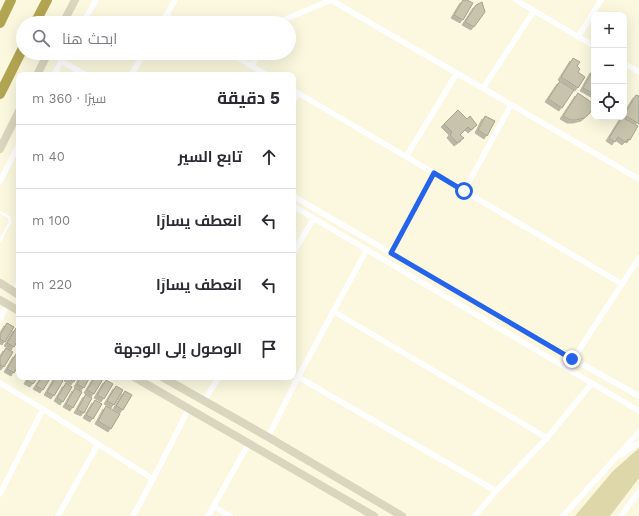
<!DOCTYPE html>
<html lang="ar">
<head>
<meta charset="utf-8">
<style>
  body { margin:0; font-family:"Work Sans",Cairo,sans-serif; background:#f2f2f3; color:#2b2b33; direction:rtl }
  .controls { position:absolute; right:12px; top:12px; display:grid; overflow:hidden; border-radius:8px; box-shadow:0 4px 16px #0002 }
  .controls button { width:36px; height:36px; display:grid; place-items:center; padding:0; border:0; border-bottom:1px solid #e1e1e2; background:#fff; color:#2b2b33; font:20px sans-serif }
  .stop { position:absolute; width:12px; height:12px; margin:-9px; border:3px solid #2563eb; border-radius:50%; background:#fff }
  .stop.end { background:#2563eb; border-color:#fff; box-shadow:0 1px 4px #0008 }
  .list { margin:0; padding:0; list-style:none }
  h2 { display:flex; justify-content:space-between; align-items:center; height:52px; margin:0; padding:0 16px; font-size:17px }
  h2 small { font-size:13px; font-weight:400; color:#7c7c81 }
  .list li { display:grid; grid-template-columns:26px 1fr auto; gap:12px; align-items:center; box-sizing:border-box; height:64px; padding:0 16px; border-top:1px solid #e1e1e2 }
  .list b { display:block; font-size:15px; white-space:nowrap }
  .list em { font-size:13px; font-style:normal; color:#7c7c81 }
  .icon { flex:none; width:22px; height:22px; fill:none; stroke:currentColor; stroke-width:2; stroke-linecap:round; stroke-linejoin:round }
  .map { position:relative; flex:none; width:639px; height:516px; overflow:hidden; direction:ltr }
  .search { position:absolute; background:#fff; box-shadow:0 4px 16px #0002; left:16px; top:16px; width:280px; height:44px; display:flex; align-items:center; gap:10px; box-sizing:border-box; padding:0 14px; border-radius:22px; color:#7c7c81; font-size:15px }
  .panel { position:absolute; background:#fff; box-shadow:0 4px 16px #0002; left:16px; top:72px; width:280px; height:308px; border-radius:8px; direction:rtl }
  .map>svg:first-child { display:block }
  .green { fill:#ddd7aa }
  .building { fill:#c7c3ac; stroke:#a5a18b; filter:url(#shadow) }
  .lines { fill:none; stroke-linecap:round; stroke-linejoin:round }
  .lane { stroke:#fff; stroke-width:2.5 }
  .street { stroke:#fff; stroke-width:5.5 }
  .secondary { stroke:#d9d5be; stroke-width:8 }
  .highway { stroke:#b2a552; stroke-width:10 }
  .route { stroke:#2563eb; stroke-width:5 }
</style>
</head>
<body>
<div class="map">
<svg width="639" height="516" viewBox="0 0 639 516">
  <defs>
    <filter id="shadow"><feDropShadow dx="-3" dy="3" stdDeviation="0" flood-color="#0004"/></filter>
  </defs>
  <rect width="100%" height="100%" fill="#fbf8df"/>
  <!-- green -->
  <path class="green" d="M639,448V478L610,516H575L613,471Z"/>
  <!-- building -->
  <path class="building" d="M463,0H467L473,3L463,20L454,15Z
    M482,2L485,12L474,27L465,22L476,5Z
    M573,58L580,62L577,66L580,69L578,72L585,77L578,88L561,77Z
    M593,70H594V94L583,88Z
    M560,81L574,90L562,108L548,99Z
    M578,93L594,104L590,113L584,118L576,120H570L563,116Z
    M636,95L639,96V124L624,115Z
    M458,110L467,119L470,116L477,125L471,130L468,127L460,135L464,138L457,143L450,135L452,132L444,124Z
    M485,116L495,121L487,136L478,130Z
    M622,117L638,126L630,140L628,139L625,142L618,137L615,142L609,138Z
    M7,323L14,327L5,342L0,339V335Z
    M16,328L19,330V338L14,347L7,343Z
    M6,348L13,352L4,367L0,365V358Z
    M16,354L19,356V364L14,373L7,369Z
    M29,377H38L33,384L27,381Z
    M42,377H51L43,390L36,386Z
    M56,377L63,381L54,396L47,392Z
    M68,377H77L74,382L67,378Z
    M81,377H90L84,388L77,384Z
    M95,377H100L103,379L94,394L87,390Z
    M106,380L113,384L104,399L97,395Z
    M66,383L72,387L63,402L57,398Z
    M116,386L123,390L114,405L107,401Z
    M75,388L82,392L73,408L66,404Z
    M125,391L132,395L123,410L116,406Z
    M86,394L92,398L84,413L77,410Z
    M95,400L102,404L93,419L86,415Z
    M106,406L120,414L111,429L98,421Z"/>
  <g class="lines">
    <!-- lane -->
    <path class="lane" d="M0,212L9,217L10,222L0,241"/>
    <!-- street -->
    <path class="street" d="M516,0L594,46
      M166,15L179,23
      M83,23L96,0
      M162,23L175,0
      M276,23L331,0L639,179
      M578,37L601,0
      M230,53L267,75
      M61,61L86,75
      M624,63L639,72
      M252,66L258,53
      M55,72L61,75
      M54,75L66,53
      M131,75L144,53
      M483,88L534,11
      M293,90L622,284
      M293,101L298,93
      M406,157L457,73
      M0,181L19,144
      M464,191L511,105
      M293,196L573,359L639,396
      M293,206L639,411
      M293,253L314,218
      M391,253L434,173
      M14,292L19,282
      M333,311L547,438
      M0,320L7,304
      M573,359L639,258
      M298,377L496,491
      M0,383L43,409L153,479
      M204,401L219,377
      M268,437L296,381L367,249
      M621,455L639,443
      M0,494L43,409
      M213,506L230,516
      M58,516L98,444
      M133,516L153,479L189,408
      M208,516L249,443
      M475,516L496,491L547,438L592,383
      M563,516L639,432
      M621,516L639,492"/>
    <!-- secondary -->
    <path class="secondary" d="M63,23L75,0
      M37,75L48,53
      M0,149L19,111
      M0,283L19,295
      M0,300L19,311
      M134,377L374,516
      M162,377L268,437L402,516"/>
    <!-- highway -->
    <path class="highway" d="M0,23L11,0
      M35,23L47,0
      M0,94L23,48"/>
  </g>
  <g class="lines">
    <!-- route -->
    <path class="route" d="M464,191L434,173L391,253L572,359"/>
  </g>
</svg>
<div class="controls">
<button>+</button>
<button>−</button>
<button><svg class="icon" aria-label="locate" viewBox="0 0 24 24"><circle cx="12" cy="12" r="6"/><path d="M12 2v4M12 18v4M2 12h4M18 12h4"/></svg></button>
</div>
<div class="stop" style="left:464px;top:191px"></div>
<div class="stop end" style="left:572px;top:359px"></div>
<div class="search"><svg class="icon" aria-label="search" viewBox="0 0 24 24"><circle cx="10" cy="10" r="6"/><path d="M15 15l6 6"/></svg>ابحث هنا</div>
<section class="panel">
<h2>5 دقيقة<small>سيرًا · 360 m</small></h2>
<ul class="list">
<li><svg class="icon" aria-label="ahead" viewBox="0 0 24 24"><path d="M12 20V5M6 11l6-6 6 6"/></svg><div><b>تابع السير</b></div><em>40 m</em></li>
<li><svg class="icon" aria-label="left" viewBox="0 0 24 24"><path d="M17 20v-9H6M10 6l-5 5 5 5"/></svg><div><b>انعطف يسارًا</b></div><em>100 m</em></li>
<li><svg class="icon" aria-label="left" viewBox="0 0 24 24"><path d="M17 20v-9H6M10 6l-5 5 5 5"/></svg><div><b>انعطف يسارًا</b></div><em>220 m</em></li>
<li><svg class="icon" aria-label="arrive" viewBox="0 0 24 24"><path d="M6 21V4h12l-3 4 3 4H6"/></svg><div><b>الوصول إلى الوجهة</b></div></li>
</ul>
</section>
</div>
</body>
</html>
